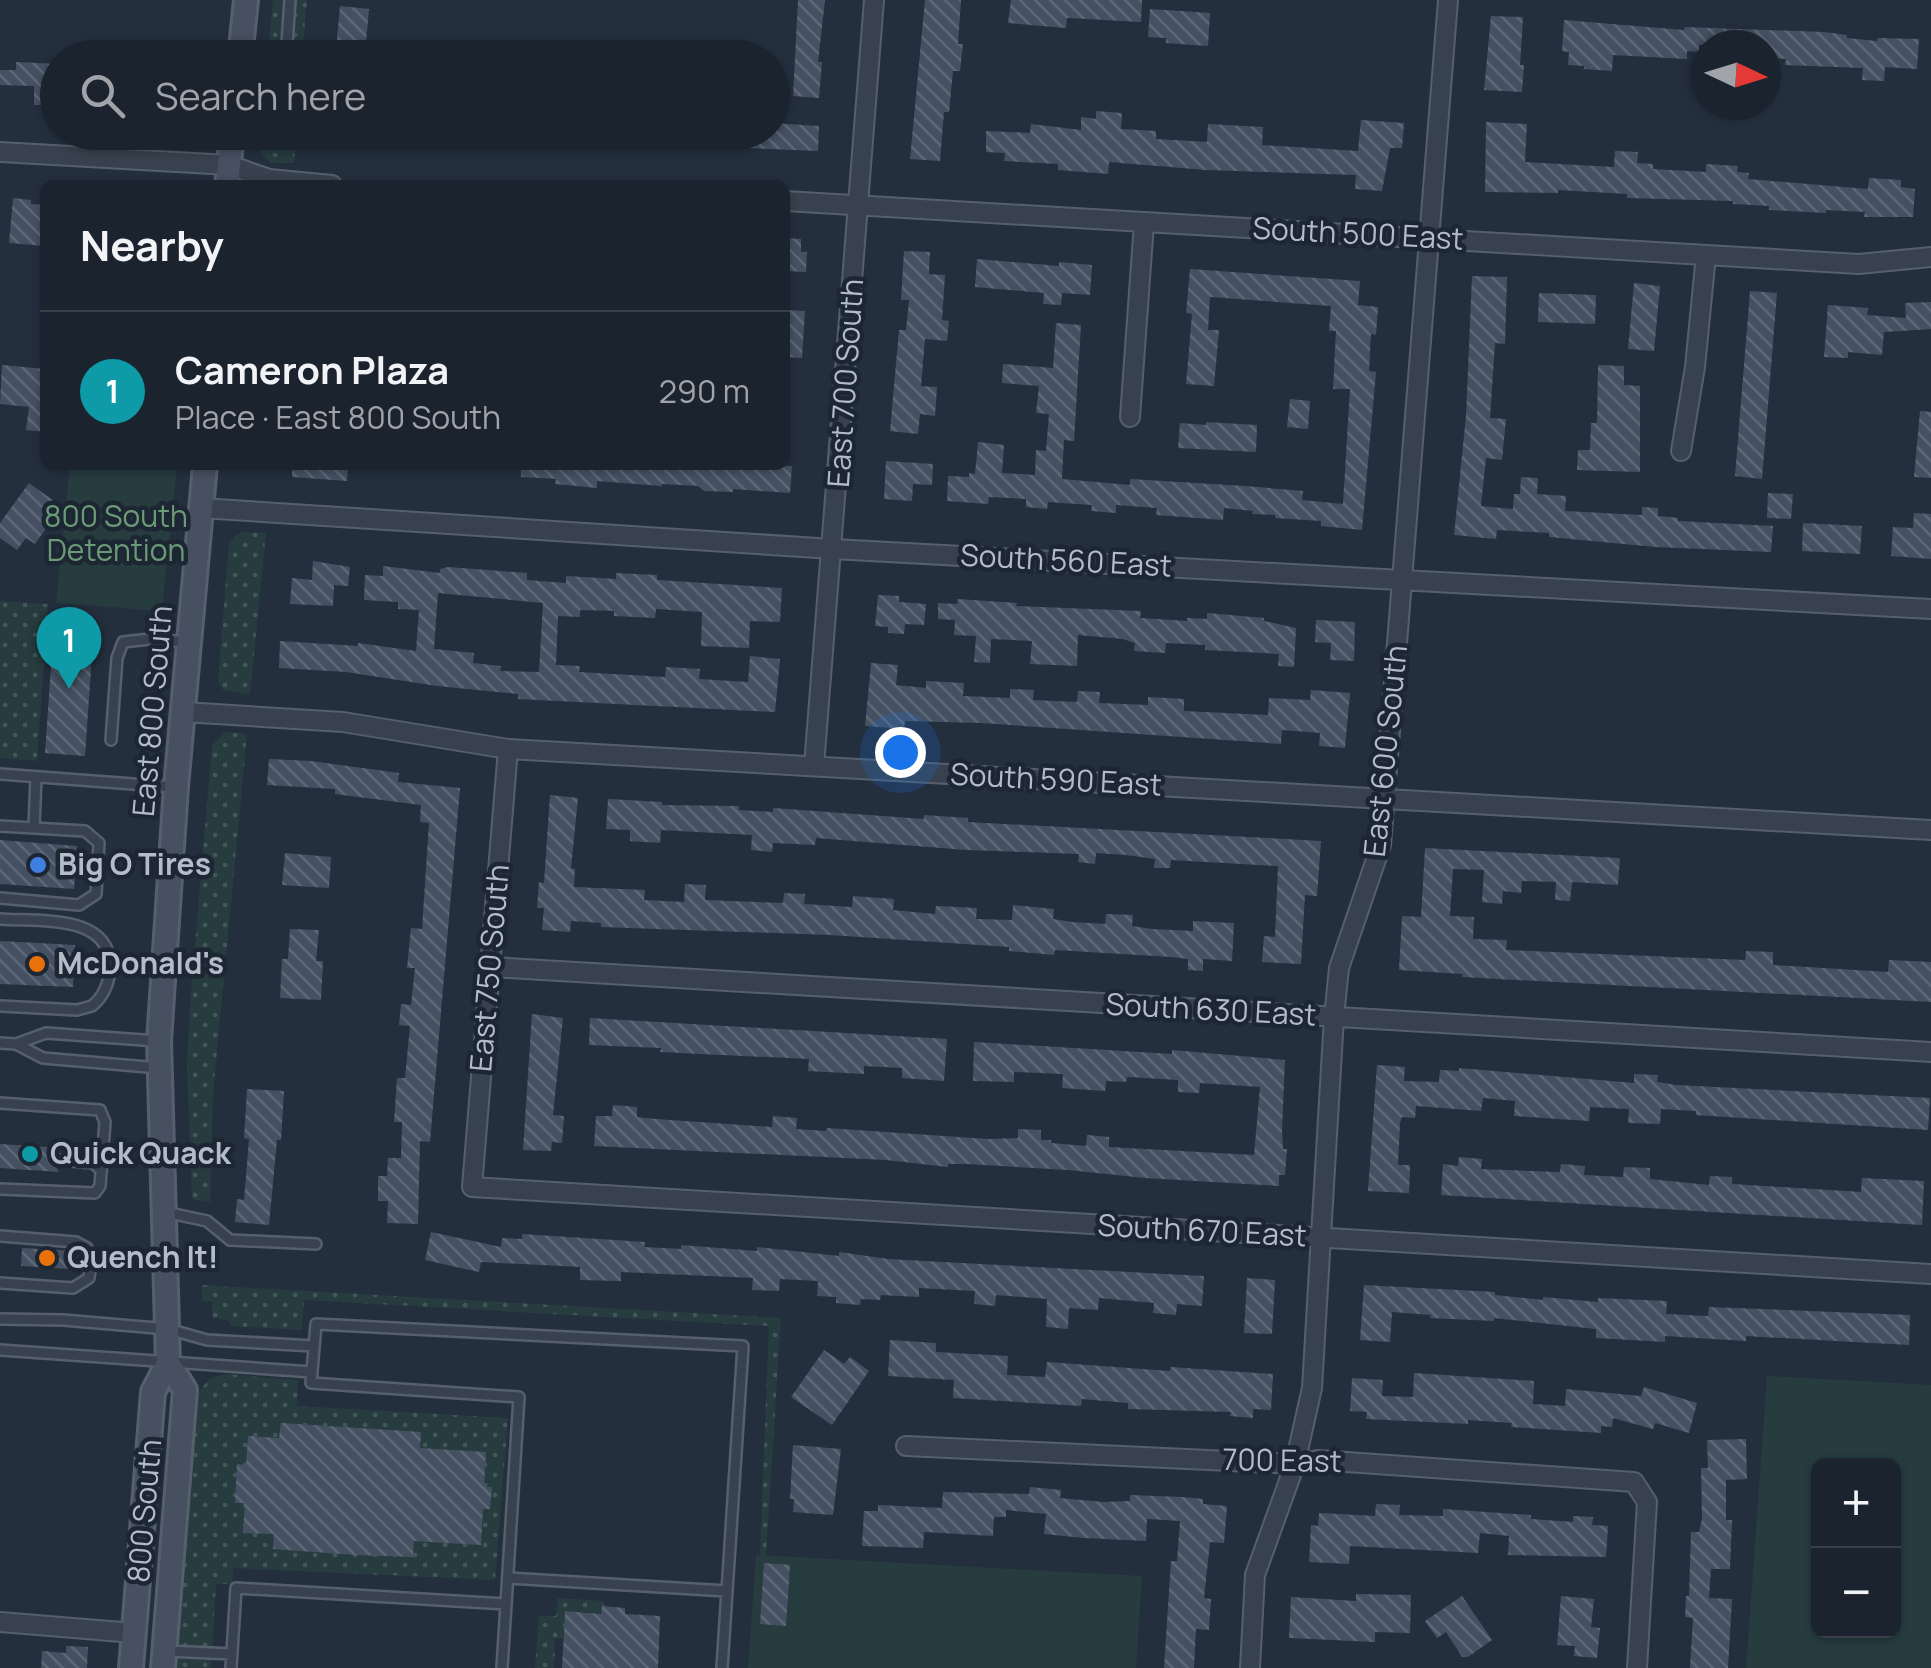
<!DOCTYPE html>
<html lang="en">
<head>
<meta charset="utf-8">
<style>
  body { margin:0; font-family:Manrope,sans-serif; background:#242b36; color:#f1f3f6 }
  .controls { position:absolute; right:30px; bottom:30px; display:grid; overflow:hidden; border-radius:15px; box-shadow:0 2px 8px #0004 }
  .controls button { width:90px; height:90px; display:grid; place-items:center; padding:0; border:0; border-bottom:2px solid #39404a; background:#1b232e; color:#f1f3f6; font:50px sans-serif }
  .compass { position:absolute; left:1691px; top:30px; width:90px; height:90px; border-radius:50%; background:#1b232e; box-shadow:0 2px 8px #0004; rotate:94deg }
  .you { position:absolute; left:900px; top:752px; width:35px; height:35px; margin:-25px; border:8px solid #fff; border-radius:50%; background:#1a73e8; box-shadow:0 0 0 15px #1a73e833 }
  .badge { display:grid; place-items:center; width:65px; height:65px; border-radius:50%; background:#d93025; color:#fff; font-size:32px; font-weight:700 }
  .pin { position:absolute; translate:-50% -82px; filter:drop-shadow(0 2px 5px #0008) }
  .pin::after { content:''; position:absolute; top:52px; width:35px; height:30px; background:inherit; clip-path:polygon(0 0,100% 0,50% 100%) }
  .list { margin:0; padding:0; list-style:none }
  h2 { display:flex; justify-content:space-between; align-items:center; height:130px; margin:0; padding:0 40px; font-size:42px }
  h2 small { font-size:32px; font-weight:400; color:#a0a4aa }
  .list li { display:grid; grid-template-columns:65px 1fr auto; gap:30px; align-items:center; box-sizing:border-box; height:160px; padding:0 40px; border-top:2px solid #39404a }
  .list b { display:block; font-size:38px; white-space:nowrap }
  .list p { margin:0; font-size:32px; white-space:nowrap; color:#a0a4aa }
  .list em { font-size:32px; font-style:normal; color:#a0a4aa }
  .icon { flex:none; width:55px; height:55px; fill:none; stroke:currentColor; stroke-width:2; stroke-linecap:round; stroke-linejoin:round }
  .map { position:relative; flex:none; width:1931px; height:1668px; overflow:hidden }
  .search { position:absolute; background:#1b232e; box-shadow:0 2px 8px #0004; left:40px; top:40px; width:750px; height:110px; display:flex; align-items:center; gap:25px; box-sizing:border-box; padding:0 35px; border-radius:55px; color:#a0a4aa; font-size:38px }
  .panel { position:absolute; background:#1b232e; box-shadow:0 2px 8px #0004; left:40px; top:180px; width:750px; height:290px; border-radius:15px }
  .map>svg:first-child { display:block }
  .grass { fill:url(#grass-dots) }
  .green { fill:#263c3f; fill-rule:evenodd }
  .building { fill:url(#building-back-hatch); fill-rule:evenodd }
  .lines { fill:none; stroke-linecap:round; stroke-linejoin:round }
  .lane-casing { stroke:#565f6c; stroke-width:14 }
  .street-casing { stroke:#565f6c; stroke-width:22 }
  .secondary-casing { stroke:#565f6c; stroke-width:28 }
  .lane { stroke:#38414e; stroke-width:9 }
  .street { stroke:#38414e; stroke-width:18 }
  .secondary { stroke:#465061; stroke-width:22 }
  .shop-dot { fill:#3f7fe0; stroke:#1d2633; stroke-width:4 }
  .food-dot { fill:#e8710a; stroke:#1d2633; stroke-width:4 }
  .culture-dot { fill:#0f9aa8; stroke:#1d2633; stroke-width:4 }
  .labels { text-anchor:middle; stroke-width:9; stroke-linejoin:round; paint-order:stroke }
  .street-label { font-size:30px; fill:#b4bcc9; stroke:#1d2633 }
  .park-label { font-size:30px; fill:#6b9a76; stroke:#1d2633 }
  .poi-label { font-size:30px; font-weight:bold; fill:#b4bcc9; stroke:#1d2633; text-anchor:start }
</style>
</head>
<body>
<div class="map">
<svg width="1931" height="1668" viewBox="0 0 1931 1668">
  <defs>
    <pattern id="grass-dots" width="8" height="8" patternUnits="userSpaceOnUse" patternTransform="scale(2.5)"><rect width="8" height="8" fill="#263c3f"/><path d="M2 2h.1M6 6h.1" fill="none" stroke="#435659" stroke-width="1.8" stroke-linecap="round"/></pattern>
    <pattern id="building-back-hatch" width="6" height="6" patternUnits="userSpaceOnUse" patternTransform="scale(2.5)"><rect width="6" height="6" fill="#455162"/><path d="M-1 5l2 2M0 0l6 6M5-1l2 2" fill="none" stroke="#5d6877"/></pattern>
  </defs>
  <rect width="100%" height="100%" fill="#242f3e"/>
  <!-- grass -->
  <path class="grass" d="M273,0H307L302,57L267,58Z
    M260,133H296L294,163H271L258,150Z
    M241,532L266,533L250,695L223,690L218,681L229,543Z
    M0,601L48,604L37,761L0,758Z
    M225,732L247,734L213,1094L210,1202L192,1199L187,1065L190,1005L212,745Z
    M201,1285L781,1318L766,1555H760L769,1326L304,1300L302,1330L230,1326V1321L212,1317V1302L202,1301Z
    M225,1374L298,1380L297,1406L508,1418L495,1580L233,1568L232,1584H216L211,1668H176L198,1393L209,1379Z
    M558,1598L602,1601L605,1606L600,1613L565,1611L563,1639H555L554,1668H535L539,1616H556Z"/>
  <!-- green -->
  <path class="green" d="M70,465H177L162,611L56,603Z
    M1767,1376L1931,1385V1668H1746ZM1818,1466H1894V1630H1818Z
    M756,1555L1142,1576L1136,1668H748Z"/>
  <!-- building -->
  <path class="building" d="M798,0H825L818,62H822L819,98L793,96Z
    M925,0H961L958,44H963L960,71H953L949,112H944L940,161L910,159Z
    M1011,0H1142L1141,22L1067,18L1066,28L1008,23Z
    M340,6L369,9L365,53L336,50Z
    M1150,9L1210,13L1208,46L1166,43V38L1148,37Z
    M1491,16L1523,17L1520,65H1524L1522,92L1484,90Z
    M1564,20L1684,30L1685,27L1824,32L1847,35V38L1877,41L1878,38L1919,39L1917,69L1885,67L1884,81L1862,80L1863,68L1785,65L1786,59L1766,58V45H1699V52L1687,51V59L1613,55L1612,71L1584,69V66L1568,65L1569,52L1562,51Z
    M16,62L58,64L57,105H34V86L0,85V70H16Z
    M1096,111L1122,113L1121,129L1156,131V139L1207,142L1208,124L1263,127L1262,145L1358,151L1361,120L1404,123L1402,148H1390L1382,191L1355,189L1356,175L1206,170L1109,162L1108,174L1058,170V164L1004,161L1005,153L986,152V131L1030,133L1031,124L1081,130V117L1096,119Z
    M1486,122L1527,124L1525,162L1614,167L1615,151L1638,152L1637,163L1653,164V169L1706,172V164L1738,166L1737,172L1749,173L1748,179L1868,189L1869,178L1901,180V187L1915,189L1913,217H1864L1865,212L1826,210V213L1769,210V206L1733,204V201L1627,198V194L1558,190V193L1485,192Z
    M772,123L819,126L818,151L745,148L746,132H772Z
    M13,198L31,200V204L44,205L41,228H45V246L9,243Z
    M785,238L801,239V252H807L806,272L785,271Z
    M904,251L930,252L929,274L945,275L942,320L949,321L947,341L925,339L921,386L937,387L935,416L920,414L918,434L890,431L899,330H906L909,300H901Z
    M977,259L1059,266V262L1092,265L1090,295L1062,293L1061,305L1043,304L1044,293L975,287Z
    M1190,269L1360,281L1358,305L1378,307L1376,335L1371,334L1369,371L1376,372L1362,530L1321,526V521L1275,518V515L1252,514L1253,511L1224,508L1223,520L1156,515L1157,508L1116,505V513L1091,511L1092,505L1048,502L1047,509L1026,507V499L989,497L988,504L947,501L948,476L969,477V473L975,474L978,442L1004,445L1002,473L1035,475L1036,450L1046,451L1049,414L1036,413L1039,386L1002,383L1003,364L1053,368L1056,323L1081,325L1074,441L1064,440L1062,479L1130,485V479L1245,486L1303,491L1302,500L1343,504L1350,389H1333L1336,331H1329L1331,306L1210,297L1208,330H1219L1214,386L1186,384L1192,314L1186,313Z
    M1472,276L1507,277L1505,344L1495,343L1490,418L1506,419L1502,460L1486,458L1481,506L1513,509L1514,494H1520L1521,477L1538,478L1537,494L1566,496L1565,511L1642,515V507L1658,508V516L1678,518V521L1773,526L1771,552L1656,547L1549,537V533L1497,530L1496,539L1454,535L1466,416Z
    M1634,283L1660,286L1654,351L1628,349Z
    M1750,291L1777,293L1762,479L1735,476Z
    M1539,293L1596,295L1595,324L1538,322Z
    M1931,302V329L1884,332L1882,355L1848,352V358L1824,357L1828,305L1868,308L1867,315L1906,318L1905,303Z
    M785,310L805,311L802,358L785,357Z
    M2,365L45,369V432L26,430L29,407L0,404Z
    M1598,365L1624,366V385L1640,386V472L1577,470L1578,450H1590L1591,423H1597Z
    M1290,399L1310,401L1308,429L1287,427Z
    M1920,411L1931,412V478L1914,477Z
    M1206,422L1257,425L1256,452L1178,448L1180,423L1206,425Z
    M886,461L933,464L932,485L913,484L912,501L884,499Z
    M292,465H348L347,481L292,477Z
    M521,465H775L792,466L790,493L733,489V492L704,491L698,486L662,484V486L597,481V488L555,484L556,479L521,477Z
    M29,483L54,501L44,514L52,520L35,544L26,538L17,550L0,538V523Z
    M1768,493L1793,494L1791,519L1767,518Z
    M1914,513L1931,514V559L1891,556L1893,527L1913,528Z
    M1803,523L1862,526L1860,554L1802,551Z
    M313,561L350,567L348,586L334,585L333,606L290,604L292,578L312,580Z
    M383,566L440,573V569L448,567L527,573V580L566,583V576L616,579V573L657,575V580L782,588L780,622L750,621L749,648L701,646L702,612L656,609L655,618L614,616V611L580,610V617L558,616L556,665L580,666L579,672L665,677L666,667L700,669L699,679L748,682L750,656L780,659L775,712L518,699V694L437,686L346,672L279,668L280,641L358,646V643L416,651L419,610L398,609V602L364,600L365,575L383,576ZM438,593L543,603L539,672L500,671L501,666L473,663L474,653L434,649Z
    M878,595L899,596V602L926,604L924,625L905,624L904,634L888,633V627L875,626Z
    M958,599L1017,603L1016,606L1141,611L1140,618L1187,621V618L1207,619V613L1264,618V621L1296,628L1294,667L1278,666L1279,654L1205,650V645L1166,643L1165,653L1134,651L1135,643L1123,639L1078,635L1077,666L1030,664L1032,641L991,639L990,663L974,662L976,636L954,635L955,620L938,619V603L957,604Z
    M1316,620L1355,622L1354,661L1330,660L1331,643L1315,642Z
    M54,623L94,625L85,756L45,753Z
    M871,663L898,665L896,685L926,688V681L964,683L963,696L1010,698V689L1034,690L1033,700L1077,702L1078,691L1100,692L1099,703L1148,705V697L1184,699V711L1268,715L1269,698L1310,700L1311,690L1350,693L1345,748L1319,746L1320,733L1282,730L1281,744L981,723L905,721L904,729L865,726Z
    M269,759L311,761L399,773L398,782L460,788L430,1142L420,1141L418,1224L387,1223L388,1201H378V1176H387L388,1158H401L402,1122H394L397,1078H405L410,1026L399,1025L401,1004L411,1005L415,968H407L411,928L422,929L429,823L420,822L421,805L335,794V789L267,785Z
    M550,795L578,798L571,868L575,869L574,887L645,890L644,900L684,902L685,884L706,885L705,900L783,903L784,893L805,894L804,904L852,907L853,896L894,899L893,910L935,914L936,906L977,908L976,919L1012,920L1013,905L1054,909L1053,919L1072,922L1105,924L1106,914L1133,915L1132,926L1152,929L1193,931V921L1234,923L1232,961L1203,959V971L1188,970V959L1171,957L1055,950L1054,955L1009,951V947L830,935L601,927V923L571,921L570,932L542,930L544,908H537L539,882L544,883Z
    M608,799L662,802V805L739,806V810L773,812V808L924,819V815L968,818V822L1321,841L1317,896L1305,895L1301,964L1262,962L1264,936L1275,937L1278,866L1171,860L1170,868H1154L1155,859L1126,855L1096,853L1095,864L1078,862L1079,854L966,850L816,838L815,845L773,843L772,852L751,850L752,835L661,830L660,843L630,841V830L606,829Z
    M0,840L77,846L74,889L0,884Z
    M1425,848L1620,858L1618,885L1572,882L1570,901L1555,900L1556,882L1522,881L1521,893L1503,891L1502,904L1482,902L1484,870L1453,869L1450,916L1474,917L1473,939L1507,940L1506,950L1745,960L1746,951L1773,952V965L1888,972L1889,960L1931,962V1002L1462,977L1463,974L1399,970L1402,916L1421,917Z
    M285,853L331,857L329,888L282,885Z
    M290,929L319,930L316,961H323L321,1000L280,998L282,959H288Z
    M0,941L75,945L73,987L0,984Z
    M532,1014L563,1018L553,1115L564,1116L562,1143L552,1142L551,1151L523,1150Z
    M590,1018L947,1039L944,1081L902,1078V1068L864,1066V1074L808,1071L809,1059L660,1052L661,1048L589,1045Z
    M974,1042L1172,1054V1050L1285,1060L1282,1130L1283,1149H1287L1285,1175H1279V1186L1145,1178L1068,1170L966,1164H948V1167L886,1160L594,1146L596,1116H612L613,1105L637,1107V1117L656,1119L772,1127L773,1116L797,1118L796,1129L826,1131L827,1128L988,1139L1018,1138V1129L1041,1130V1140H1051V1143L1086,1146L1087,1135L1109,1137V1147L1254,1155L1260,1087L1200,1083L1199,1093L1178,1092V1080L1127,1077L1126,1082L1106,1081L1105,1091L1062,1088L1063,1074L1014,1072V1082L973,1081Z
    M1377,1065L1405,1067L1404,1081L1439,1082L1440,1070L1459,1071V1068L1634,1083V1074L1658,1075L1657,1082L1676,1085L1930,1098L1928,1130L1696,1115V1111L1661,1109L1660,1124L1628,1123L1629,1109L1590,1107L1589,1121L1514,1116L1515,1101L1483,1098L1481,1111L1416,1106L1415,1118L1402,1117L1400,1123L1398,1165H1410L1409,1193L1368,1191Z
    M247,1089L284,1091L281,1140H277L269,1225L235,1222L237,1199L244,1200L249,1139L244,1138Z
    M0,1144L61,1148L52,1160L59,1172L0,1168Z
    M1459,1157L1482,1159L1481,1169L1560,1172L1561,1164L1585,1166L1584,1175L1623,1177L1624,1167L1650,1168V1179L1709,1185L1710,1176L1732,1177V1184L1861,1192L1862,1178L1924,1181L1922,1225L1441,1195L1443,1164L1458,1166Z
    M431,1232L501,1247L502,1238L522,1239V1234L645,1242L644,1247L681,1249V1245L757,1251V1247L839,1256V1252L888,1259L1204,1276L1202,1306L1177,1304L1176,1315L1153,1313L1154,1303L1099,1298L1098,1310L1069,1308L1068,1329L1046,1327L1047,1299L996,1295L995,1306L974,1304L975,1291L919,1288V1297L881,1295L880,1300L861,1299L860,1305L836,1303V1297L817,1296L818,1281L780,1279L779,1291L752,1290L753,1278L621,1272V1281L580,1280V1267L481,1262L479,1272L425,1260Z
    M22,1248L73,1251L71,1269L21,1266Z
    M1247,1278L1275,1280L1272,1334L1244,1333Z
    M1364,1285L1495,1292V1295L1543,1300V1297L1598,1302V1298L1667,1301L1666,1314L1708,1316L1709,1307L1910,1315L1909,1345L1746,1336V1341L1665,1336V1342L1596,1338V1329L1494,1318V1321L1430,1318L1431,1315L1392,1312L1390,1342L1360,1340Z
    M890,1340L936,1343V1352L1008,1356L1007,1375L1045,1377L1047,1362L1170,1371L1171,1367L1273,1374L1271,1410L1253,1409V1418L1230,1416L1231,1412L1128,1409V1403L1093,1400L1082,1399L1081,1406L953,1398L954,1380L888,1376Z
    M824,1350L844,1364L850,1357L869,1371L832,1425L791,1397Z
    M1414,1373L1534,1381L1533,1404L1565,1406L1566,1389L1641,1396L1644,1387L1697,1403L1689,1433L1655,1423L1653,1429L1613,1418L1612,1427L1601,1426V1433L1511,1427L1512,1423L1468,1420V1424L1366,1419L1367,1412L1350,1411L1352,1378L1383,1380L1382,1396L1413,1397Z
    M281,1423L421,1432L420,1448L486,1452L484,1487H492L490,1509H483L481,1545L414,1541L413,1557L356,1555L273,1549L274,1534L243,1533L245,1503H235L237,1464L246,1465L248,1436L279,1438Z
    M1746,1439L1747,1479L1726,1480V1520H1732L1730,1569H1711L1709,1598L1732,1599L1728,1668H1690L1693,1618L1685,1617L1686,1596H1689L1691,1532H1699L1702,1519L1701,1468H1708L1707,1440Z
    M793,1445L841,1449L833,1515L793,1512L794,1499H790Z
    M1030,1487L1061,1490L1060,1498L1103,1502L1130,1501V1495L1182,1497L1203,1499V1504L1227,1506L1224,1543L1210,1542L1204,1598L1211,1599L1209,1630L1196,1629L1194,1668H1164L1171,1561H1177L1180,1521L1147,1519L1146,1541L1084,1538L1044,1534L1046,1514L1006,1510V1517H994L993,1536L924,1532L923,1548L862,1546L864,1511H878V1505L942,1508L943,1492L1029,1494Z
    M1376,1504L1400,1505L1399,1515L1443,1516V1509L1531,1515V1519L1573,1522V1516L1593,1517L1592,1525L1608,1526L1606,1557L1508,1555L1509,1536L1480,1533L1478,1553L1350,1546L1349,1564L1309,1562L1311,1525L1318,1526L1319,1513L1375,1516Z
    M764,1563L790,1565L786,1626L760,1624Z
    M1356,1594L1411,1595L1410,1633L1375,1632V1642L1289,1638L1291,1597L1356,1601Z
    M1462,1596L1492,1640L1468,1657H1462L1446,1632L1437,1638L1425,1621Z
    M1561,1596L1594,1599L1591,1627L1600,1628L1597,1658L1574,1656L1575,1646L1557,1645Z
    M602,1606L625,1608V1614L660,1616L658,1668H562L565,1611L601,1614Z
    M66,1646L88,1647L87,1668H41L42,1651L66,1653Z"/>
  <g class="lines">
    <defs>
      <path id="lane" d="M286,58L290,0
        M111,740L117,658L123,642L150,639L187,642
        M0,774L173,787
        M0,826L85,831L99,843L96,894L79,905L0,898
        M34,827L36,777
        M0,919C37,922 109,913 110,965C110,982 105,995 92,1006L77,1010L0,1006
        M0,1043L16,1044L46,1033L157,1041
        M16,1044L43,1058L159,1068
        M0,1103L100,1110L105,1122L100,1186L95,1193L0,1189
        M60,1160L93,1163L101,1170
        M165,1212L207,1221L230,1240L316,1244
        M0,1236L76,1242L87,1248L92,1257L89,1278L73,1288L0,1283
        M0,1319L63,1320L168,1329L207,1340L314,1346
        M0,1350L312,1372
        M508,1578L727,1591
        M167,1651L232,1654
        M231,1668L236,1588L506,1604
        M502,1668L519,1397L311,1383L316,1324L743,1346L722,1668"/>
      <path id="street" d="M0,152L229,165L269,179L332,185
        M785,201L1859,264L1931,257
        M1130,417L1144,223
        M1681,451L1695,367L1706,255
        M201,508L833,549L1931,609
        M184,712L343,722L508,749L1931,830
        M508,749L472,1187L1931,1274
        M814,766L874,0
        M491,967L1931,1052
        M906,1446L1295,1464L1318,1460L1634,1482L1647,1502L1637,1668
        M0,1622L134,1633
        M1250,1668L1255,1575L1295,1464L1312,1388L1334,1017L1339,968L1381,845L1448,0"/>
      <path id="secondary" d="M240,58L246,0
        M227,185L232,132
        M131,1668L153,1392L168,1363L159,1041L176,787L205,465
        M163,1668L185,1390L168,1363"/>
    </defs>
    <!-- lane casing -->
    <use href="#lane" class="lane-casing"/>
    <!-- street casing -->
    <use href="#street" class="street-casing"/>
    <!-- secondary casing -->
    <use href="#secondary" class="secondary-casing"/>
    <!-- lane -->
    <use href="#lane" class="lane"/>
    <!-- street -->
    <use href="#street" class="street"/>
    <!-- secondary -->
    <use href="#secondary" class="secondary"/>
  </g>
  <!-- markers -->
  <circle class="shop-dot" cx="38" cy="865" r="10"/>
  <g class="food-dot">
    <circle cx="37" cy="964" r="10"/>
    <circle cx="47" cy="1258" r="10"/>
  </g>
  <circle class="culture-dot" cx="30" cy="1154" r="10"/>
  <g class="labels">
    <!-- street labels -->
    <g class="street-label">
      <text transform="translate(1358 234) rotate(3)" y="10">South 500 East</text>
      <text transform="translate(846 383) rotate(-86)" y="10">East 700 South</text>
      <text transform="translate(1066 561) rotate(3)" y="10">South 560 East</text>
      <text transform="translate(153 711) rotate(-85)" y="10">East 800 South</text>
      <text transform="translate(1386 751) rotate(-84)" y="10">East 600 South</text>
      <text transform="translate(1056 780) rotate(3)" y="10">South 590 East</text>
      <text transform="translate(490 968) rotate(-85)" y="10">East 750 South</text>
      <text transform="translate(1211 1010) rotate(3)" y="10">South 630 East</text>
      <text transform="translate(1202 1231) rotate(3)" y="10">South 670 East</text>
      <text transform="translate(1282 1461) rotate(1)" y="10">700 East</text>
      <text transform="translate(145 1511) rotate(-85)" y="10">800 South</text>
    </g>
    <!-- park labels -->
    <g class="park-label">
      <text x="116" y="527">800 South<tspan x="116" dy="34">Detention</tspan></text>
    </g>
    <!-- poi labels -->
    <g class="poi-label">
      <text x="58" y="875">Big O Tires</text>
      <text x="57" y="974">McDonald's</text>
      <text x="50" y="1164">Quick Quack</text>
      <text x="67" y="1268">Quench It!</text>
    </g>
  </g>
</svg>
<div class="controls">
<button>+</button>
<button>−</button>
</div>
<svg class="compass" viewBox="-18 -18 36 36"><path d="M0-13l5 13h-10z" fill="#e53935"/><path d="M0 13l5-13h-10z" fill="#a0a4aa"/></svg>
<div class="you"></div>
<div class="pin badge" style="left:69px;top:689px;background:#0f9aa8">1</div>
<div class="search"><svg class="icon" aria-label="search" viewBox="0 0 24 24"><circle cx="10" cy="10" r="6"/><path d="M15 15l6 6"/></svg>Search here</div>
<section class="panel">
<h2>Nearby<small></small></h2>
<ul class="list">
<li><span class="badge" style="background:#0f9aa8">1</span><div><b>Cameron Plaza</b><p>Place · East 800 South</p></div><em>290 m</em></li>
</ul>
</section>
</div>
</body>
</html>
